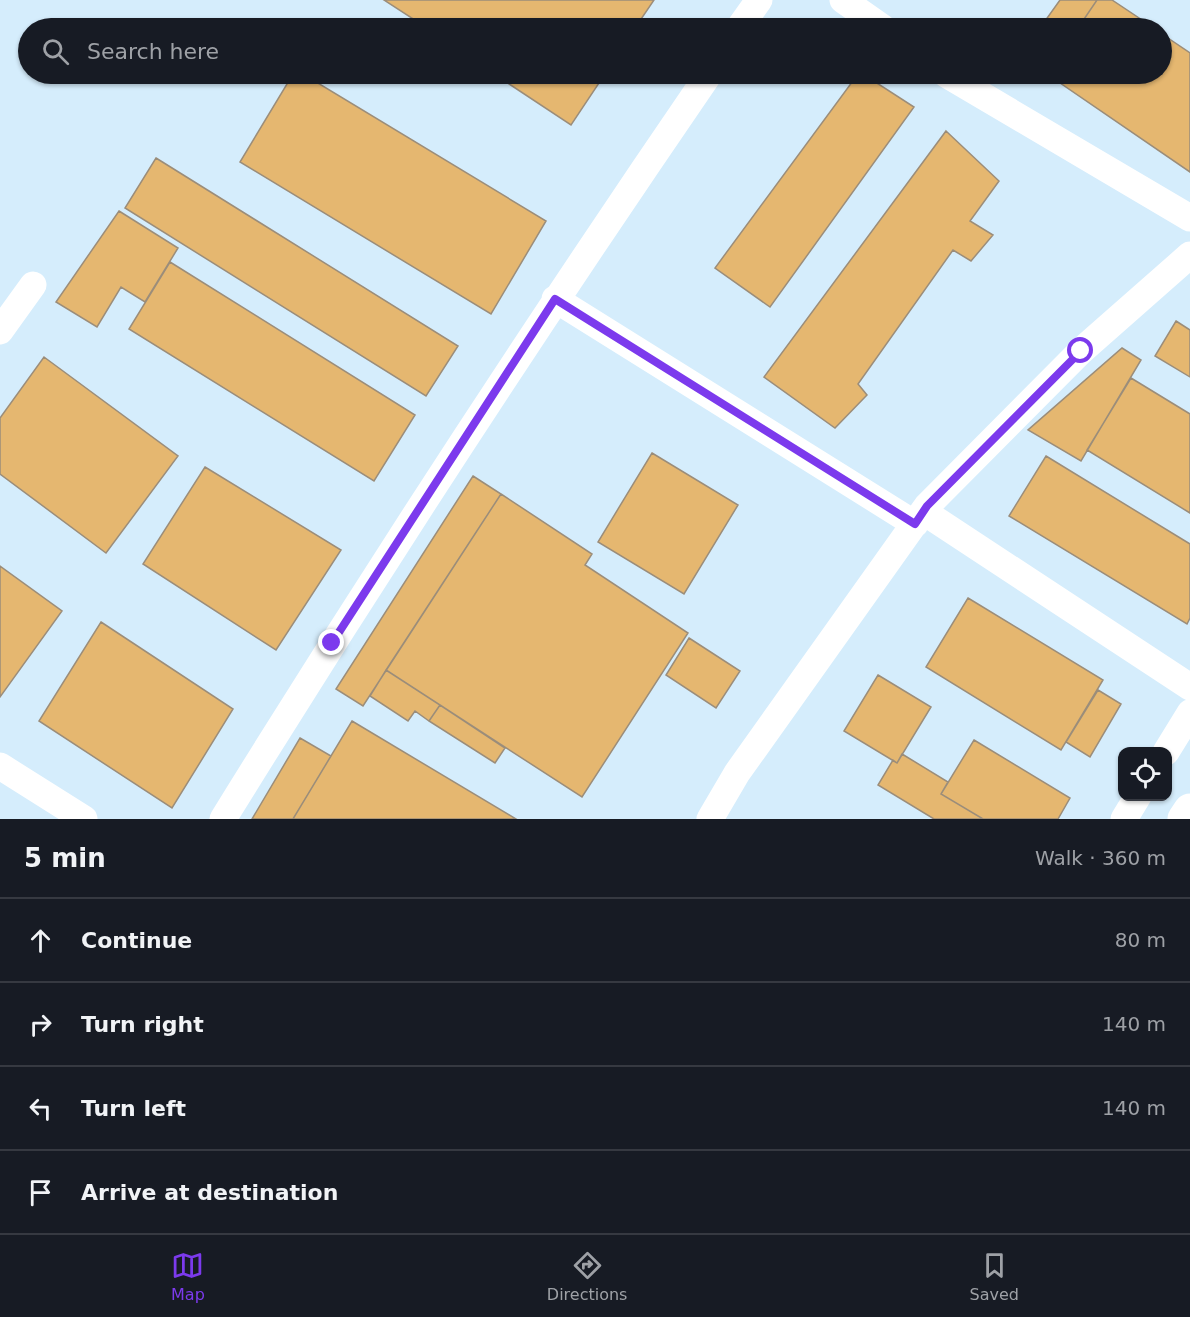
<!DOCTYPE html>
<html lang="en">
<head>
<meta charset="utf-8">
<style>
  body { margin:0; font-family:"DejaVu Sans",sans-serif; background:#242831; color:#f1f3f6 }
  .controls { position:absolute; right:18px; bottom:18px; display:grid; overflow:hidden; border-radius:12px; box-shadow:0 2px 4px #0004 }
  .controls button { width:54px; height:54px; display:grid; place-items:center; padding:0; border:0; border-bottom:2px solid #363941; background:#171b24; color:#f1f3f6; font:30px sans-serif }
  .stop { position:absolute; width:18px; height:18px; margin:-14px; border:4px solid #7c3aed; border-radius:50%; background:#fff }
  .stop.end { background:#7c3aed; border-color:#fff; box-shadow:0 2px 6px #0008 }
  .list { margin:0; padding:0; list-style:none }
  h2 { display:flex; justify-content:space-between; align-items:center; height:78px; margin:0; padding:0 24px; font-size:26px }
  h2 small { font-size:20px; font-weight:400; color:#9ea1a6 }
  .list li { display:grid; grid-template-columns:39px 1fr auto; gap:18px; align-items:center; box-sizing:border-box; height:84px; padding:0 24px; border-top:2px solid #363941 }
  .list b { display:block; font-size:22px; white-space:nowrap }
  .list em { font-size:20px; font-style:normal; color:#9ea1a6 }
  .icon { flex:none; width:33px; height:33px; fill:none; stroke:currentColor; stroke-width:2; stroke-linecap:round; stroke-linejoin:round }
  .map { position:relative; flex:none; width:1190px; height:819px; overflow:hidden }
  .search { position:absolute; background:#171b24; box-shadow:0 2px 4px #0004; left:18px; right:18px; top:18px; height:66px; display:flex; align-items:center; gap:15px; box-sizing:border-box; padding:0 21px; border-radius:33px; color:#9ea1a6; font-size:22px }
  .sheet { height:414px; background:#171b24 }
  nav { display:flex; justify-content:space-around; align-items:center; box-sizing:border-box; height:84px; border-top:2px solid #363941; background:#171b24; font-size:16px; color:#9ea1a6 }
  nav a { display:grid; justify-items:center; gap:3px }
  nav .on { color:#7c3aed }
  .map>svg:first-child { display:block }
  .building { fill:#e5b770; stroke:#9b8d7a; stroke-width:1.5 }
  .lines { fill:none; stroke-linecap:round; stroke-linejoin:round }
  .minor { stroke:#fff; stroke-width:27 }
  .highway { stroke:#fff; stroke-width:33 }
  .route { stroke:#7c3aed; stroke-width:8 }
</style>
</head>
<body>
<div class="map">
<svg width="1190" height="819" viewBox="0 0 1190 819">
  <rect width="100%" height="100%" fill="#d5edfc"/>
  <!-- building -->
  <path class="building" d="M384,0H654L635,28H427Z
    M1060,0H1097L1078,28H1040Z
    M1097,0H1112L1154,28H1078Z
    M1162,34L1190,53V172L1047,74H1162Z
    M293,74H303L546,221L491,314L240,162Z
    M494,74H605L571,125Z
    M858,74H863L914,107L770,307L715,268Z
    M946,131L999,181L970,221L993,235L971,261L953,250L858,384L867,395L835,428L764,377Z
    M156,158L458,346L426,396L125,208Z
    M119,211L178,248L145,302L121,287L97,327L56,302Z
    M170,262L415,415L374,481L129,329Z
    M1176,321L1190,330V377L1155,356Z
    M1122,348L1141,360L1081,461L1028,430Z
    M44,357L178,456L106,553L0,474V418Z
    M1131,378L1190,414V513L1087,450Z
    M652,453L738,505L684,594L598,542Z
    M1046,456L1190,544V618L1187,624L1009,516Z
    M205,467L341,550L276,650L143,564Z
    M473,476L501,494L363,706L336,689Z
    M501,494L592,554L585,565L688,633L582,797L386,670Z
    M0,566L62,611L0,697Z
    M968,598L1103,680L1061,750L926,667Z
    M101,622L233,709L172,808L39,721Z
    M689,638L740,671L716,708L666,675Z
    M386,670L440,705L429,721L415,711L408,721L370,696Z
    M878,675L931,707L897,763L844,731Z
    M1098,690L1121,704L1090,757L1066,742Z
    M440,705L505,748L495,763L429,721Z
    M352,721L516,819H293Z
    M300,738L331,756L293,819H252Z
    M974,740L1070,798L1058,819H983L941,794Z
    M902,754L948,782L941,794L983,819H934L878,785L893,760L897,763Z"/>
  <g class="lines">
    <!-- minor -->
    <path class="minor" d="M843,0L883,28
      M739,28L759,0
      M946,74L1190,218
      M555,299L915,524
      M0,331L33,285
      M924,512L1190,687
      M1166,752L1190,713
      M0,766L84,819
      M223,819C379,567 541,319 709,74
      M710,819L737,773L927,506L1081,351L1190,255
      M1124,819L1138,796"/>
    <!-- highway -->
    <path class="highway" d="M1184,819L1190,810"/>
  </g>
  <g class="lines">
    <!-- route -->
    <path class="route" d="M332,643L555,299L915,524L927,506L1081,351"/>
  </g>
</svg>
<div class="controls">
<button><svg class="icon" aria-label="locate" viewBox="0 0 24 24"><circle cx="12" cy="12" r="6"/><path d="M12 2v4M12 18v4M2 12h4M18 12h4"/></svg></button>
</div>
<div class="stop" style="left:1081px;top:351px"></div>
<div class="stop end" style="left:332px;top:643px"></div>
<div class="search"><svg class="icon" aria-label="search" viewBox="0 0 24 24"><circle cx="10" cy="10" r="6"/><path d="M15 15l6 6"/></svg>Search here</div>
</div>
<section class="sheet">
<h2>5 min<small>Walk · 360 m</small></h2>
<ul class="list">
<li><svg class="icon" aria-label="ahead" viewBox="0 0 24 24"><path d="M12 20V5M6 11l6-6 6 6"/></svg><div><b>Continue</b></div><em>80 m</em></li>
<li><svg class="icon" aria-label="right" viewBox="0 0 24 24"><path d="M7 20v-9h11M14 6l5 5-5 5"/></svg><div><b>Turn right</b></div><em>140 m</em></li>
<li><svg class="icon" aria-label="left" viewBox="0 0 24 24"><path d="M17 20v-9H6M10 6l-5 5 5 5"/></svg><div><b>Turn left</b></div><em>140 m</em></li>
<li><svg class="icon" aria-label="arrive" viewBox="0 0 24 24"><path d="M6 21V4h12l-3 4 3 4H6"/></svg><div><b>Arrive at destination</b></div></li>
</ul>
</section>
<nav>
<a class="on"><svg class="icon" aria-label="map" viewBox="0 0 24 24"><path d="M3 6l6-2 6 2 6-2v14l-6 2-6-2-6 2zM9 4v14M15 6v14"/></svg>Map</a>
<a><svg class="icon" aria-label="directions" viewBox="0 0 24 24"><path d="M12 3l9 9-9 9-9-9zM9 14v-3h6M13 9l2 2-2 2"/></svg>Directions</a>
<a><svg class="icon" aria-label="saved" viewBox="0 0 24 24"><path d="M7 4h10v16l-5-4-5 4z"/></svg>Saved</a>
</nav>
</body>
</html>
